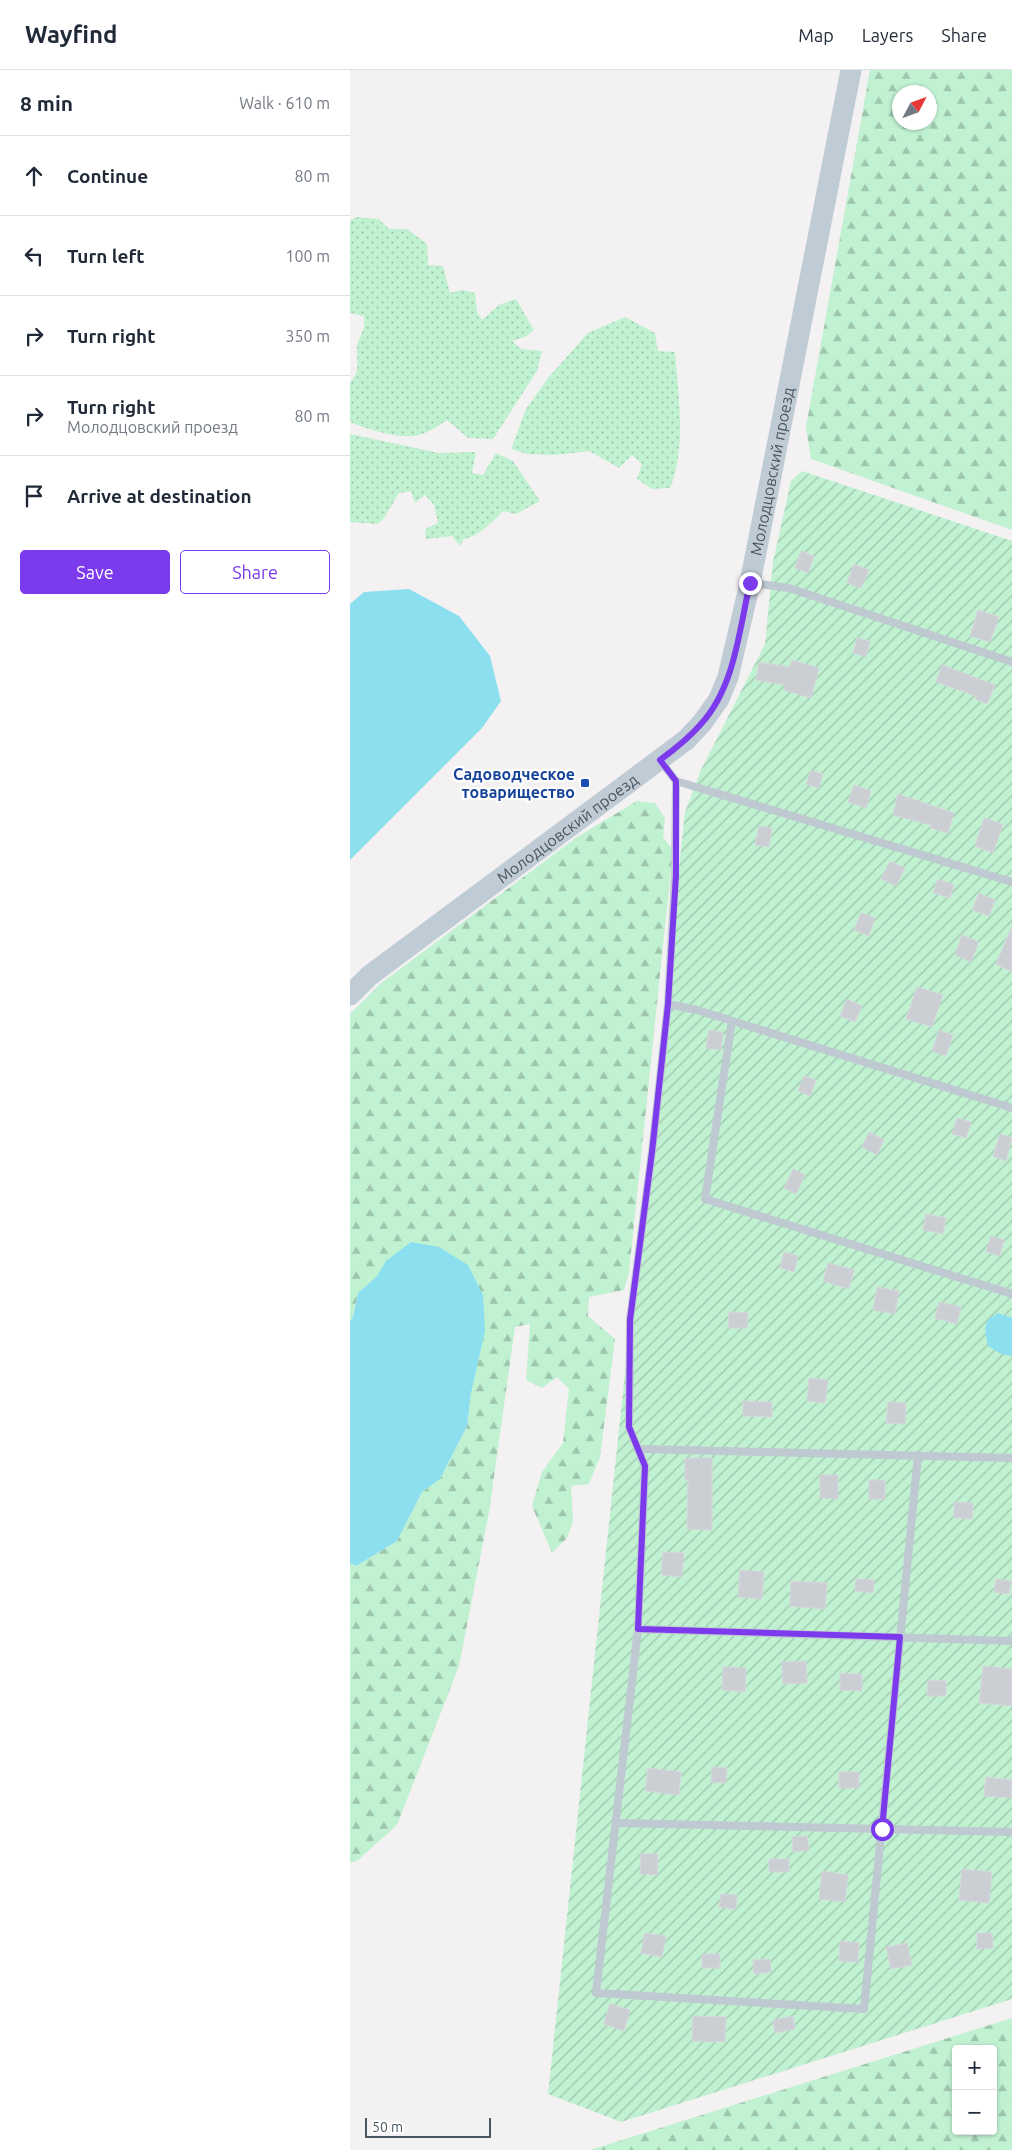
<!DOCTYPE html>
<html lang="en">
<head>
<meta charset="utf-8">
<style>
  body { margin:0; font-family:Ubuntu,sans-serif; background:#f6f6f7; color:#1f2937 }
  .controls { position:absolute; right:15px; bottom:15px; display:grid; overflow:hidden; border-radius:5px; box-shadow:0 1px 4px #0004 }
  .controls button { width:45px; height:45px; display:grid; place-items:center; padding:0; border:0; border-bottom:1px solid #e0e1e3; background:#fff; color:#1f2937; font:25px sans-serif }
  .compass { position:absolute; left:542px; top:15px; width:45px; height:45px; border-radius:50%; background:#fff; box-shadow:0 1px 4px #0004; rotate:49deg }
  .scale { position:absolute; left:15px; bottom:12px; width:126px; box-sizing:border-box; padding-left:5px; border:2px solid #485660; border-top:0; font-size:14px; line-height:18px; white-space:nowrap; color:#485660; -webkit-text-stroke:4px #fff; paint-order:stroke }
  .stop { position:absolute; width:15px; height:15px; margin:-11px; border:4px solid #7c3aed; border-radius:50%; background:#fff }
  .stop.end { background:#7c3aed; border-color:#fff; box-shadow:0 1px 5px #0008 }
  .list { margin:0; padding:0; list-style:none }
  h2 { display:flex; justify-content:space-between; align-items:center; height:65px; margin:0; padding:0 20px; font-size:21px }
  h2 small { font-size:16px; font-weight:400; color:#747a83 }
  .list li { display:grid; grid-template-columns:32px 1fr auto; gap:15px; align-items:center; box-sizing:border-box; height:80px; padding:0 20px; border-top:1px solid #e0e1e3 }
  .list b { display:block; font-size:19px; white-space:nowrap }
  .list p { margin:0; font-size:16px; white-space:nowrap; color:#747a83 }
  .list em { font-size:16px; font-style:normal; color:#747a83 }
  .actions { display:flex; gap:10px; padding:15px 20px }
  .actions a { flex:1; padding:11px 0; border:1px solid #7c3aed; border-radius:5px; text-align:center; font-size:18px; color:#7c3aed }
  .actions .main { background:#7c3aed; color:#fff }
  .icon { flex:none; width:28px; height:28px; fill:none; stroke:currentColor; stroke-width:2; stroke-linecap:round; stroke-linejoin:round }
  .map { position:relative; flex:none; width:662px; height:2080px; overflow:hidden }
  header { display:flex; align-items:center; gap:30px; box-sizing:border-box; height:70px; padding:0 25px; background:#fff; border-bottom:1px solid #e0e1e3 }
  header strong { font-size:24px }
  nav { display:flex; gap:28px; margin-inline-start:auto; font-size:18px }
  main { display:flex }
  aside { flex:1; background:#fff }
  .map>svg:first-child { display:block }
  .grass { fill:url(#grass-dots) }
  .forest { fill:url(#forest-firs); fill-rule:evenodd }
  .garden { fill:url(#garden-furrows) }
  .water { fill:#8cdfef }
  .building { fill:#cbcfd4; stroke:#d5d8dd }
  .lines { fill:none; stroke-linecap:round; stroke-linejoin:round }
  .lane { stroke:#bfc9d1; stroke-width:8 }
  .secondary { stroke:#bfcbd5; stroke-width:21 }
  .route { stroke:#7c3aed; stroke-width:6 }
  .transit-dot { fill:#1a4fb4; stroke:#fff; stroke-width:2 }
  .labels { text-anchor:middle; stroke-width:4.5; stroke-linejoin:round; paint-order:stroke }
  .street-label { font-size:16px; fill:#485660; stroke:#fff }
  .transit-label { font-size:16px; font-weight:bold; fill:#164399; stroke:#fff; text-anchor:end }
</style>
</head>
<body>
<header>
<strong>Wayfind</strong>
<nav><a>Map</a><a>Layers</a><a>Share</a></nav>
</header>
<main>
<aside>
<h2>8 min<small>Walk · 610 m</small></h2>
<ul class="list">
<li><svg class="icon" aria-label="ahead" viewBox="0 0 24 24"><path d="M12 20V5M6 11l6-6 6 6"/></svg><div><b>Continue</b></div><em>80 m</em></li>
<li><svg class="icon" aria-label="left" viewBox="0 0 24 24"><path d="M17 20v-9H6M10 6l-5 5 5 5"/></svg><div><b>Turn left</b></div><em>100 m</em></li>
<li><svg class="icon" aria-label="right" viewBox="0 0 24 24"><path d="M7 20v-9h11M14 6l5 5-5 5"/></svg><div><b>Turn right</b></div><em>350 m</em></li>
<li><svg class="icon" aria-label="right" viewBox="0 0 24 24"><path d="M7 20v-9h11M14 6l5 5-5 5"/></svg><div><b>Turn right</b><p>Молодцовский проезд</p></div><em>80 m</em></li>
<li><svg class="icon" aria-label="arrive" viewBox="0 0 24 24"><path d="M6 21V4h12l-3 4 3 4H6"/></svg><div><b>Arrive at destination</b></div></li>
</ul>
<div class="actions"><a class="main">Save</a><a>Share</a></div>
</aside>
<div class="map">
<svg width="662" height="2080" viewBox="0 0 662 2080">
  <defs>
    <pattern id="grass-dots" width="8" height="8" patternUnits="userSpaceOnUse" patternTransform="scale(1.25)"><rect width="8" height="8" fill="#c0f1d1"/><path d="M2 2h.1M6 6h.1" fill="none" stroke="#9ec6ad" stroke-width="1.8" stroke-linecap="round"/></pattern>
    <pattern id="forest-firs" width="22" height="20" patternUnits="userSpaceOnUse" patternTransform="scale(1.25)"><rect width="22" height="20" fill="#c0f1d1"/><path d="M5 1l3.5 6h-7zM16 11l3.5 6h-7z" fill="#9ec6ad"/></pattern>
    <pattern id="garden-furrows" width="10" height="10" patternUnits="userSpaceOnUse" patternTransform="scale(1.25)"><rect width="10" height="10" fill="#c0f1d1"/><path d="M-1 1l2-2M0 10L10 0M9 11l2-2" fill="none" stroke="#9ec6ad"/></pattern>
  </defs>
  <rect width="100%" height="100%" fill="#f4f1f2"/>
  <!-- grass -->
  <path class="grass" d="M6,147L29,149L39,159H57L77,174L78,195L93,196L100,223L111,220L125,223L127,242L132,250L149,235L166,229L184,260L175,267L162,271L171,279L192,281L187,301L143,369L118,368L97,350C88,356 80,362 69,365C52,370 16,359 0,352V312C11,303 6,290 7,277C9,264 16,263 14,246L0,243V151Z
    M275,247L305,263L308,281L325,282C328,325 337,376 320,418L302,419L287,409L292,394L282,385L269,398L239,381L206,385L177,384L161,379L176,339L198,308L238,263Z
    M0,364L89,383L126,382L122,403L133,405L146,383L163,391L190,431L166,444L153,441C141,453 131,465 114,469L110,476L102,466L76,469L75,459L88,453L84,435L75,425L65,433L61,421L49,423L34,448L28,454L0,452Z"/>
  <!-- forest -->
  <path class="forest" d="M520,0H662V460L461,389L456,357ZM550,22H580V52H550Z
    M287,731L305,733L315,748L313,767L323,780L279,1202L274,1220L239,1227L238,1246L265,1269L250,1387L239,1414L221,1416L223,1451L217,1468L202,1483L182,1436L192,1402L213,1373L219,1319L207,1307L192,1318L176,1310L180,1254L165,1257L139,1442L109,1596L47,1755L8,1790L0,1793V1493L6,1496L47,1471L72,1422L90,1409L117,1356L121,1323L36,1191L27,1206L8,1223L3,1247L0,1251V944L30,914L227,767Z
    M662,1948V2080H240ZM606,1979H643V2061H606Z"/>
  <!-- garden -->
  <path class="garden" d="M452,401L662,471V1929L271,2052L198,2024L335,742L351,700L415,574L423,492L441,411Z"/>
  <!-- water -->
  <path class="water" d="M59,519L109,546L140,586L151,631L132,658L0,790V534L14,522Z
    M61,1172L89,1177L118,1195L133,1225L135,1261L121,1323L117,1356L90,1409L72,1422L47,1471L6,1496L0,1493V1251L3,1247L8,1223L27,1206L36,1191Z
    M648,1243L662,1248V1286L651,1284L638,1276C635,1260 631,1252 648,1243Z"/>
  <!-- building -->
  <path class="building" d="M451,481L464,486L458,503L445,498Z
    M504,494L519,500L511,518L497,513Z
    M628,540L649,547L640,572L620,566Z
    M507,568L520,571L516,587L503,583Z
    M442,590L469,598L461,628L434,620L435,615L406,610L409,592L440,597Z
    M592,595L645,615L637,634L625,629L626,626L586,612Z
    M461,700L473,704L469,718L456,714Z
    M504,715L521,721L516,738L498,732Z
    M548,724L604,743L598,763L580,758L581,755L543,745Z
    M634,748L653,754L643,783L625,776Z
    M409,756L422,758L419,777L405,775Z
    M540,791L555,798L546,816L531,809Z
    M588,809L604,815L600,828L583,823Z
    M629,823L645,830L639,846L622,840Z
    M511,843L525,848L519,866L504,860Z
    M662,856V902L646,894Z
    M612,865L629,872L621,892L605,885Z
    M567,917L593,925L582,957L556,949Z
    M497,929L512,936L505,952L490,946Z
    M359,960L373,962L371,980L356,978Z
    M589,960L603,965L596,986L582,981Z
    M454,1006L466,1010L460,1026L448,1021Z
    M607,1048L621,1052L616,1068L602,1064Z
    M519,1062L534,1070L527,1085L512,1077Z
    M650,1064L662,1068L656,1091L643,1086Z
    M443,1099L455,1105L446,1124L434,1118Z
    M576,1144L596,1148L593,1164L573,1160Z
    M641,1166L654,1170L650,1186L636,1182Z
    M434,1182L448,1186L444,1202L430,1198Z
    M478,1193L504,1200L499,1219L473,1211Z
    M527,1217L549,1221L545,1244L523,1240Z
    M589,1232L611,1237L607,1254L585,1248Z
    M379,1242L398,1243L397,1258H378Z
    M459,1308L478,1310L475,1333L457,1331Z
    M393,1331L422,1332V1347L393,1346Z
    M538,1332L556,1333L555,1354L536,1353Z
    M335,1388H362V1460L337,1459L338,1410H335Z
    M470,1405H488V1429L470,1428Z
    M519,1410H535V1429H519Z
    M604,1432L623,1433L622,1449L604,1448Z
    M313,1482L334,1483L332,1507L311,1505Z
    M390,1500L414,1502L412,1529L388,1527Z
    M506,1509L524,1510L523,1523L505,1521Z
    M646,1509L661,1511L659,1524L644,1522Z
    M441,1511L477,1513L475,1539L440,1536Z
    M456,1591L457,1613L433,1614L432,1592Z
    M633,1596L662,1599V1636L629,1633Z
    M373,1597L396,1598L395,1622L372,1620Z
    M490,1603L512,1604V1621L490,1620Z
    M578,1610L596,1611V1626H577Z
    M362,1697L377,1698L376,1713L361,1712Z
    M298,1698L331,1702L329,1725L295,1721Z
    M489,1702H509V1718H489Z
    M636,1707L662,1710L661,1728L634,1726Z
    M457,1766L459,1780L443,1782L442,1767Z
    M291,1784H308L307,1805L290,1804Z
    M419,1789H439V1802H419Z
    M612,1799L642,1802L639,1833L609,1830Z
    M472,1801L498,1805L495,1832L469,1829Z
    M371,1824L387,1825L386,1839L369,1837Z
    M295,1863L316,1866L312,1887L291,1883Z
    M627,1863H642L643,1878L627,1879Z
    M490,1871L509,1873L508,1892L489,1891Z
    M557,1873L562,1895L541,1899L536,1877Z
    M352,1884H370V1898H352Z
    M420,1889L421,1902L404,1904L403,1890Z
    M260,1934L280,1940L274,1961L254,1954Z
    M343,1946L376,1947L375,1972L342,1971Z
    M443,1946L445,1959L425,1963L423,1950Z"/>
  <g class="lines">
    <!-- lane -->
    <path class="lane" d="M401,513L439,518L662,592
      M310,690L326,711L325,805L318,934L347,940L662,1038
      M326,711L662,812
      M318,934L302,1082L280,1249L279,1357L295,1396L288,1559L246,1923L514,1939L568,1385
      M382,951L355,1129L662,1224
      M289,1379L662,1388
      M288,1559L662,1571
      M266,1753L662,1762"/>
    <!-- secondary -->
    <path class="secondary" id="s1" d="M0,925L19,906L336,670L352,653L369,629L378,607L400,513L501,0"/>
  </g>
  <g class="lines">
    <!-- route -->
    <path class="route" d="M400,513C389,560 385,617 351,654C339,668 325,679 310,690L326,711V805L318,934L302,1082L280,1250L279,1357L295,1396L288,1559L550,1567L532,1759"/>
  </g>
  <!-- markers -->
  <rect class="transit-dot" x="230" y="708" width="10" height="10" rx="2.5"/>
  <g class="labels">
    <!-- street labels -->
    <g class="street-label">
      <text dy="6" stroke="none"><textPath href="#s1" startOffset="709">Молодцовский проезд</textPath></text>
      <text dy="6" stroke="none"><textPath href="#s1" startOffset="274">Молодцовский проезд</textPath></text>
    </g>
    <!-- transit labels -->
    <g class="transit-label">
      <text x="225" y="710">Садоводческое<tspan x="225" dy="18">товарищество</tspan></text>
    </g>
  </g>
</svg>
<div class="controls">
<button>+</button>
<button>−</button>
</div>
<svg class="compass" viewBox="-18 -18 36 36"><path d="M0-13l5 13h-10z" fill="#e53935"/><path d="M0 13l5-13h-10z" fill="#747a83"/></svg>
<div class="scale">50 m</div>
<div class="stop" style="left:532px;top:1759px"></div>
<div class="stop end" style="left:400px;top:513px"></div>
</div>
</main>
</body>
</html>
